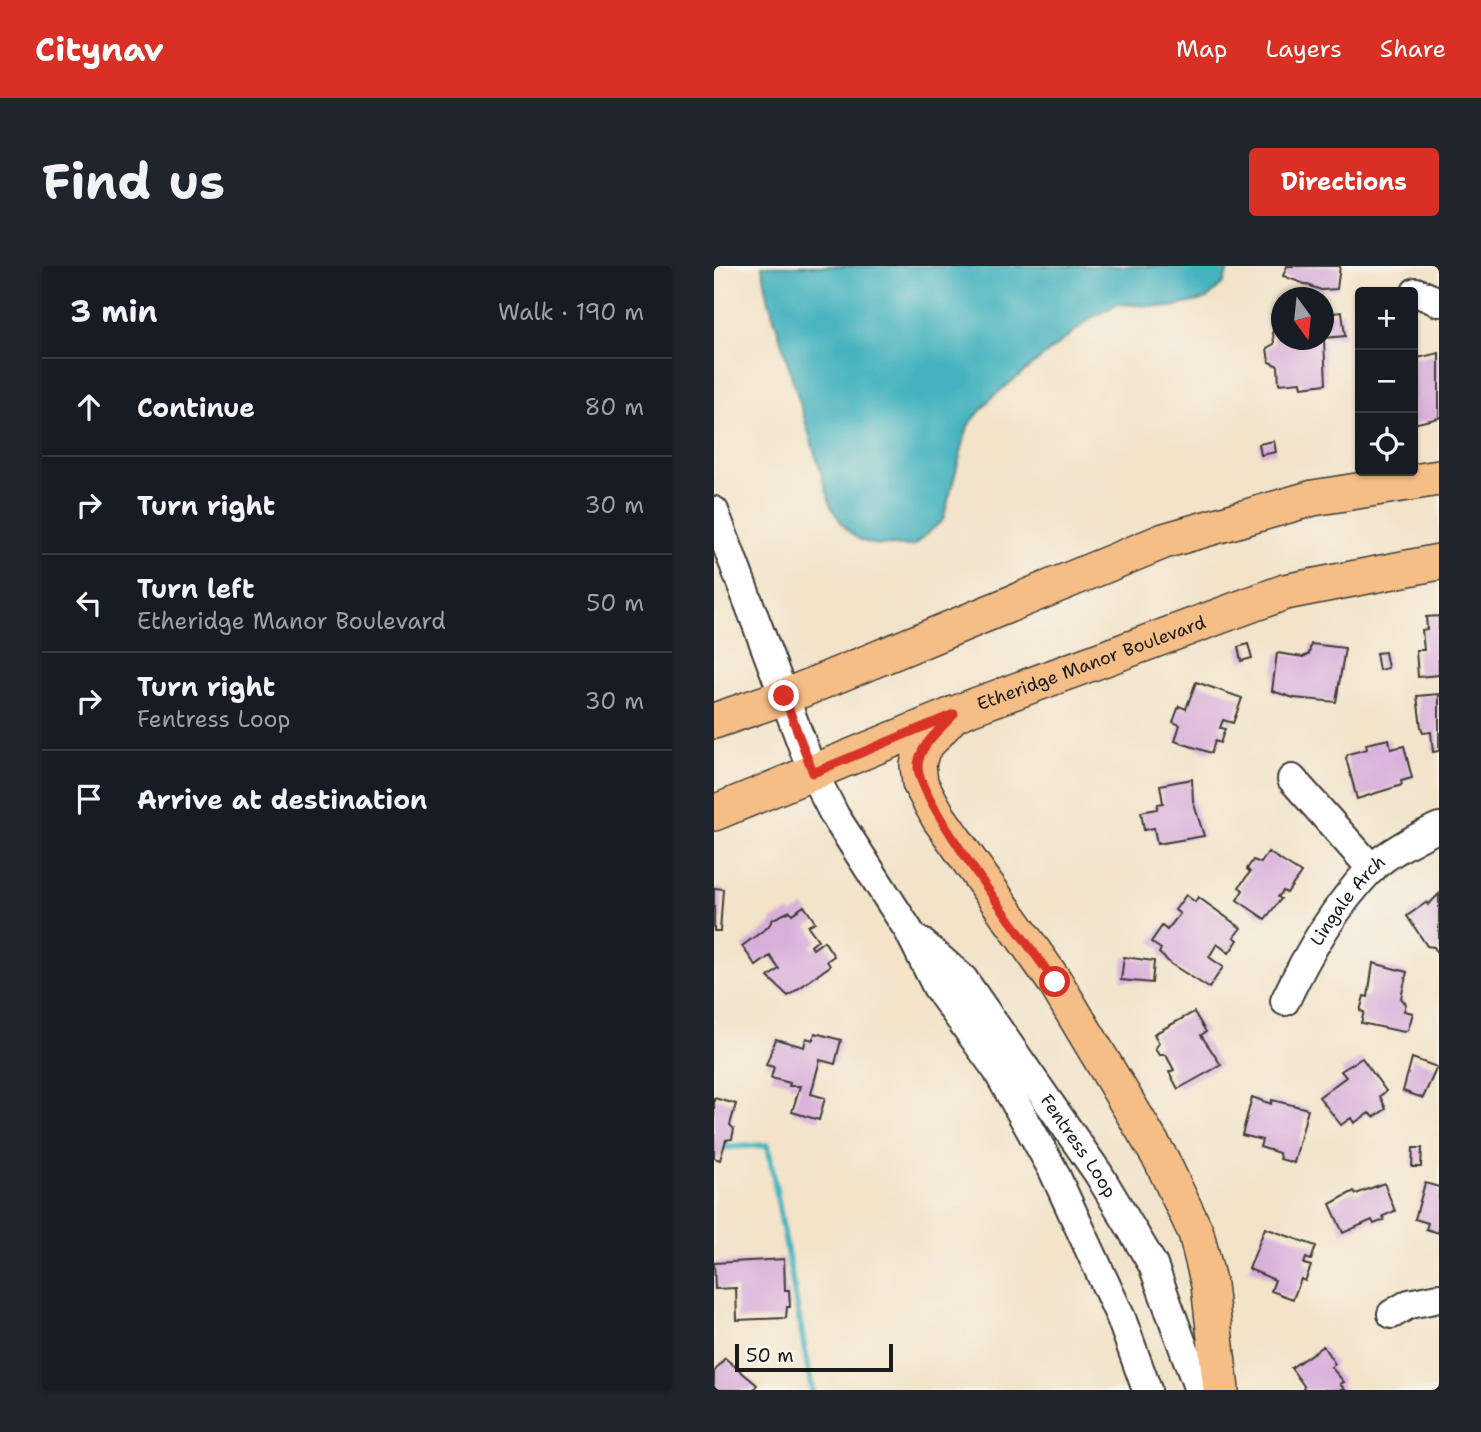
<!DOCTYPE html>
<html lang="en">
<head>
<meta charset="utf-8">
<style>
  body { margin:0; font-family:"Shantell Sans",sans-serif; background:#20242c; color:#f1f3f6 }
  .controls { position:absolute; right:21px; top:21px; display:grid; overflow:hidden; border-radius:7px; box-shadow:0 2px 5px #0004 }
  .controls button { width:63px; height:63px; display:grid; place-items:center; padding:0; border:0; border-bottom:2px solid #363941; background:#171b24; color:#f1f3f6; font:35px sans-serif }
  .compass { position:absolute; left:557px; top:21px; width:63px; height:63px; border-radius:50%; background:#171b24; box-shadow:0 2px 5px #0004; rotate:165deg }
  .scale { position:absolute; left:21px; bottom:18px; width:158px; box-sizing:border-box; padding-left:7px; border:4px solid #1c1c1c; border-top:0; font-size:19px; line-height:24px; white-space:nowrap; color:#1c1c1c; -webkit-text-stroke:5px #f7f3e8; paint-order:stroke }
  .stop { position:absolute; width:21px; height:21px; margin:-16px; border:5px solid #d93025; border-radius:50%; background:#fff }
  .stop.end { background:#d93025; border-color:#fff; box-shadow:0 2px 7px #0008 }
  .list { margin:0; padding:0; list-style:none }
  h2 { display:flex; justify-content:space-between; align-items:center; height:91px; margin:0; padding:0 28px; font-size:30px }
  h2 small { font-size:23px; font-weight:400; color:#9ea1a6 }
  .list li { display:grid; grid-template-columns:46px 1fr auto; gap:21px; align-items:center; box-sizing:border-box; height:98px; padding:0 28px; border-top:2px solid #363941 }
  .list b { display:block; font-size:26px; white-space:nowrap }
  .list p { margin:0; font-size:23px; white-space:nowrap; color:#9ea1a6 }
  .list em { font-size:23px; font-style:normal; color:#9ea1a6 }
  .icon { flex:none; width:38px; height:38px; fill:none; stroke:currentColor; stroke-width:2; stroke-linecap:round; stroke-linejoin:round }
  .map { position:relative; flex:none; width:725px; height:1124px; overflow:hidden; border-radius:7px }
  header { display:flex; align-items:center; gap:42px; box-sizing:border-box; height:98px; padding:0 35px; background:#d93025; color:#fff }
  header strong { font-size:33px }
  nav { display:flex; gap:38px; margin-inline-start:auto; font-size:24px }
  .intro { display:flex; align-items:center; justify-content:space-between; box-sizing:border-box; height:168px; padding:0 42px }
  h1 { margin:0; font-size:49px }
  .button { padding:18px 32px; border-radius:7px; background:#d93025; color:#fff; font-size:24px; font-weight:700 }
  main { display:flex; gap:42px; padding:0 42px }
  aside { flex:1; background:#171b24; border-radius:7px; box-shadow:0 2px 5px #0004 }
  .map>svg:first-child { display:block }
  .water { fill:#44b3bf; stroke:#30686e; stroke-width:2 }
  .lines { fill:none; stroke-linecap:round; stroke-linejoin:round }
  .stream { stroke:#44b3bf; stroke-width:6 }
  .building { fill:#d8afda }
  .minor-casing { stroke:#3c3a36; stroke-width:32 }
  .major-casing { stroke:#3c3a36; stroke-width:38 }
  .minor { stroke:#fff; stroke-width:28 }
  .major { stroke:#f6be87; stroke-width:35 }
  .route { stroke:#d93025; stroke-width:9 }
  .labels { text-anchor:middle; stroke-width:5; stroke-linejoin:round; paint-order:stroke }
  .street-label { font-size:18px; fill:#1c1c1c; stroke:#f7f3e8 }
</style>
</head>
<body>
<header>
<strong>Citynav</strong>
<nav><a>Map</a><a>Layers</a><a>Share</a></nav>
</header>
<div class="intro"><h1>Find us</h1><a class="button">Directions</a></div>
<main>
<aside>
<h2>3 min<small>Walk · 190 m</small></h2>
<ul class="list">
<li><svg class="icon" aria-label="ahead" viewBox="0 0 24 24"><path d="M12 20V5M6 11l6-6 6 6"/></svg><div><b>Continue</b></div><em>80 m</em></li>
<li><svg class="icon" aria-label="right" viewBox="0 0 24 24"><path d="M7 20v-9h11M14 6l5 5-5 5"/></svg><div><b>Turn right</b></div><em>30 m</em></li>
<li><svg class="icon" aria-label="left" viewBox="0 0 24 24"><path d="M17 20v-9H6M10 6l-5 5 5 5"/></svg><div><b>Turn left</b><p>Etheridge Manor Boulevard</p></div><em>50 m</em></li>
<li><svg class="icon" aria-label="right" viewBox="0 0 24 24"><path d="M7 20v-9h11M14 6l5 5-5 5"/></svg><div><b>Turn right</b><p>Fentress Loop</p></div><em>30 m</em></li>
<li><svg class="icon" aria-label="arrive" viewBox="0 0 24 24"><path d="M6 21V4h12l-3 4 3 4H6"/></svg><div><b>Arrive at destination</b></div></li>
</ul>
</aside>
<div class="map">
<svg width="725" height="1124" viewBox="0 0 725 1124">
  <rect width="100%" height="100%" fill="#f7f3e8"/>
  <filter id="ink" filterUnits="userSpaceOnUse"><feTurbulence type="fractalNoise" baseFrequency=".0143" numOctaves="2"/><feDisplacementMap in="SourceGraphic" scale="14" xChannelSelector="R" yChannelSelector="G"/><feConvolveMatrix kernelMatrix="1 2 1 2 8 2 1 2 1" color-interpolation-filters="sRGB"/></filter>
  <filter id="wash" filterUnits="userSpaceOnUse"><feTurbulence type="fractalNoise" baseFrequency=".00686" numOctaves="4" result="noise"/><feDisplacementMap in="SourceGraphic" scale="28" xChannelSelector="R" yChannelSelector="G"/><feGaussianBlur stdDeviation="1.57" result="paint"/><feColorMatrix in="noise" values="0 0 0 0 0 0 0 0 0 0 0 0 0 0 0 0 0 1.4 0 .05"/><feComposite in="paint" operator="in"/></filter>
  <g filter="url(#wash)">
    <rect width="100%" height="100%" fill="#f2e3c9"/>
    <!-- water -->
    <path class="water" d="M48,0H515L510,16L493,33L457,41L403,38L377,52L276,133L254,160L229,254L199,280C154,279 140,282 117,240L55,35Z"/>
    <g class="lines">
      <!-- stream -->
      <path class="stream" d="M0,882L54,879L98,1124"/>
    </g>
    <g id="blocks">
      <!-- building -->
      <path class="building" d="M573,0H626L623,23L607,24L569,10Z
        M628,46L631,70L610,72V48Z
        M568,52V74H610L612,118L588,121L587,116L565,118L564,100L555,96L553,82L560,78L558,53Z
        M725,87V152L699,158V93Z
        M560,175L562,186L547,189L545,178Z
        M725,350V409L704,411L702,384H710L708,364L713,363L712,351Z
        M534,378L538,392L527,395L524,381Z
        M597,378L631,382L622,436L580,432L558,425L563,387L589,391L595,388Z
        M671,386L674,402L665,404L662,387Z
        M482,416L528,432L519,457L509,454L506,462L511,463L506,477L501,475L497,487L461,475L466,459L459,456L465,440L472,443Z
        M725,428V485L719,486L717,466L709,467L707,461L703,430Z
        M675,473L677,483L690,480L698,512L687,515L688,519L643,533L632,492L634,488L653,483L652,478Z
        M478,513L479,535L490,570L443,578L440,562L430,564L427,546L443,543L444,538L449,537L446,519Z
        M554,586L587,607L573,627L569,625L564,631L567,633L551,653L523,634L529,624L525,621L536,606L533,603L539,594L547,597Z
        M0,622L9,623L6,665H0Z
        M725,628V689L720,681L713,680L693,650L713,636L714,639Z
        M472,629L481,636L484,631L527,662L520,671L524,674L515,687L503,678L495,691L509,701L495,722L457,698L445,687L447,683L437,676L448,660L453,664L466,648L461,644Z
        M90,640L101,656L94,660L104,674L97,680L99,683L110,675L120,690L113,695L116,700L74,730L54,711L65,703L56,690L42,700L28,680L54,661L59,653L76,645L78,648Z
        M410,691L440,695L438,717L407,714Z
        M659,697L693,706L687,732L692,738L690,745L699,747L694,764L690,766L647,757L650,746L646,745L650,730L654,731Z
        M480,746L492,766L487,769L507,799L464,823L455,806L460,804L452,789H445L441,783L445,777L440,768Z
        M101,767L127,774L121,798L106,794L97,828L111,832L105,854L78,846L86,820H75L76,817L57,812L60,801L52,799L62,773L90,781L92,772L99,774Z
        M648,792L672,825L666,830L672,843L660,851L655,847L640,857L637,852L627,859L605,831L632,811L627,805Z
        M698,792L723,801L709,832L689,825Z
        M538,831L557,838L558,834L594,843L580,897L566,893L565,887L546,881L548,874L528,869Z
        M0,832L22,838L16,859L20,863L18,873L12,874L6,894L0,892Z
        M699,882H708L707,901H698Z
        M670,917L681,945L669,950L670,954L660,958L658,954L629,967L616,938L640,925L642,928Z
        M711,917L725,921V967L712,963L714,957L701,953Z
        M551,962L602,980L597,994L592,992L590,998L597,1000L591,1015L587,1013L579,1033L557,1025L561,1014L535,1003Z
        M70,993L71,1024H75L76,1041H73L72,1052L23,1054L22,1022L1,1023L0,997Z
        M609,1080L621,1098L617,1101L630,1116L626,1118L631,1124H589L590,1120L577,1102Z
        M11,1092L43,1119L39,1124H0V1106Z"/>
    </g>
  </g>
  <g filter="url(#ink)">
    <use href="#blocks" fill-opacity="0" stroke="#3c3a36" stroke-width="2"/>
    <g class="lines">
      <defs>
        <g id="minor">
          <path d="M702,26L725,36"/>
          <path d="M0,245L99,507L121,550L195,665L223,721L283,804L339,904L407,1052L433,1124"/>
          <path d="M578,513L658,603"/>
          <path id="s1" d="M207,676L249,713L384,907L439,999L485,1124"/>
          <path id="s2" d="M571,735C593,688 620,642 656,604C674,586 703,572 725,561"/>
          <path d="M678,1048L695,1038L725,1032"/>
        </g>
        <g id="major">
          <path d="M240,448L208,483L204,499L206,517L225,552L341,716L448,895L482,967L495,1019L507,1124"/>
          <path d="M0,455L70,431L450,275L599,232L725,212"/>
          <path id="s3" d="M0,547L258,441L571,326L725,296"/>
        </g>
      </defs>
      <!-- minor casing -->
      <use href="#minor" class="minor-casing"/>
      <!-- major casing -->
      <use href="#major" class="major-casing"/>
      <!-- minor -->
      <use href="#minor" class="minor"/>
      <!-- major -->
      <use href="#major" class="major"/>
    </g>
  </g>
  <g class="lines" filter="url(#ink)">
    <!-- route -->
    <path class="route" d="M70,430L99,507L240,448C227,463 205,479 204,500C202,533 316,680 341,716"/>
  </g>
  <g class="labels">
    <!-- street labels -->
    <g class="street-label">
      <text dy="6" stroke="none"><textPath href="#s3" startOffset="406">Etheridge Manor Boulevard</textPath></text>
      <text dy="6" stroke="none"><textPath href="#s2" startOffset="119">Lingale Arch</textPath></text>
      <text dy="6" stroke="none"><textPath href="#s1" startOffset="259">Fentress Loop</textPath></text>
    </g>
  </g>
</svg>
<div class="controls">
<button>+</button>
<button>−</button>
<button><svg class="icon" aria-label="locate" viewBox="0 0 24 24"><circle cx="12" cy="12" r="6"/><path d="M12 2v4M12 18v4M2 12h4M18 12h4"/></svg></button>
</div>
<svg class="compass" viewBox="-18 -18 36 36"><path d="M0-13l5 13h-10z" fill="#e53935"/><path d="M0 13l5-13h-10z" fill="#9ea1a6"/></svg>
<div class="scale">50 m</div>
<div class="stop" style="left:341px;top:716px"></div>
<div class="stop end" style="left:70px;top:430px"></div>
</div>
</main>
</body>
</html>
